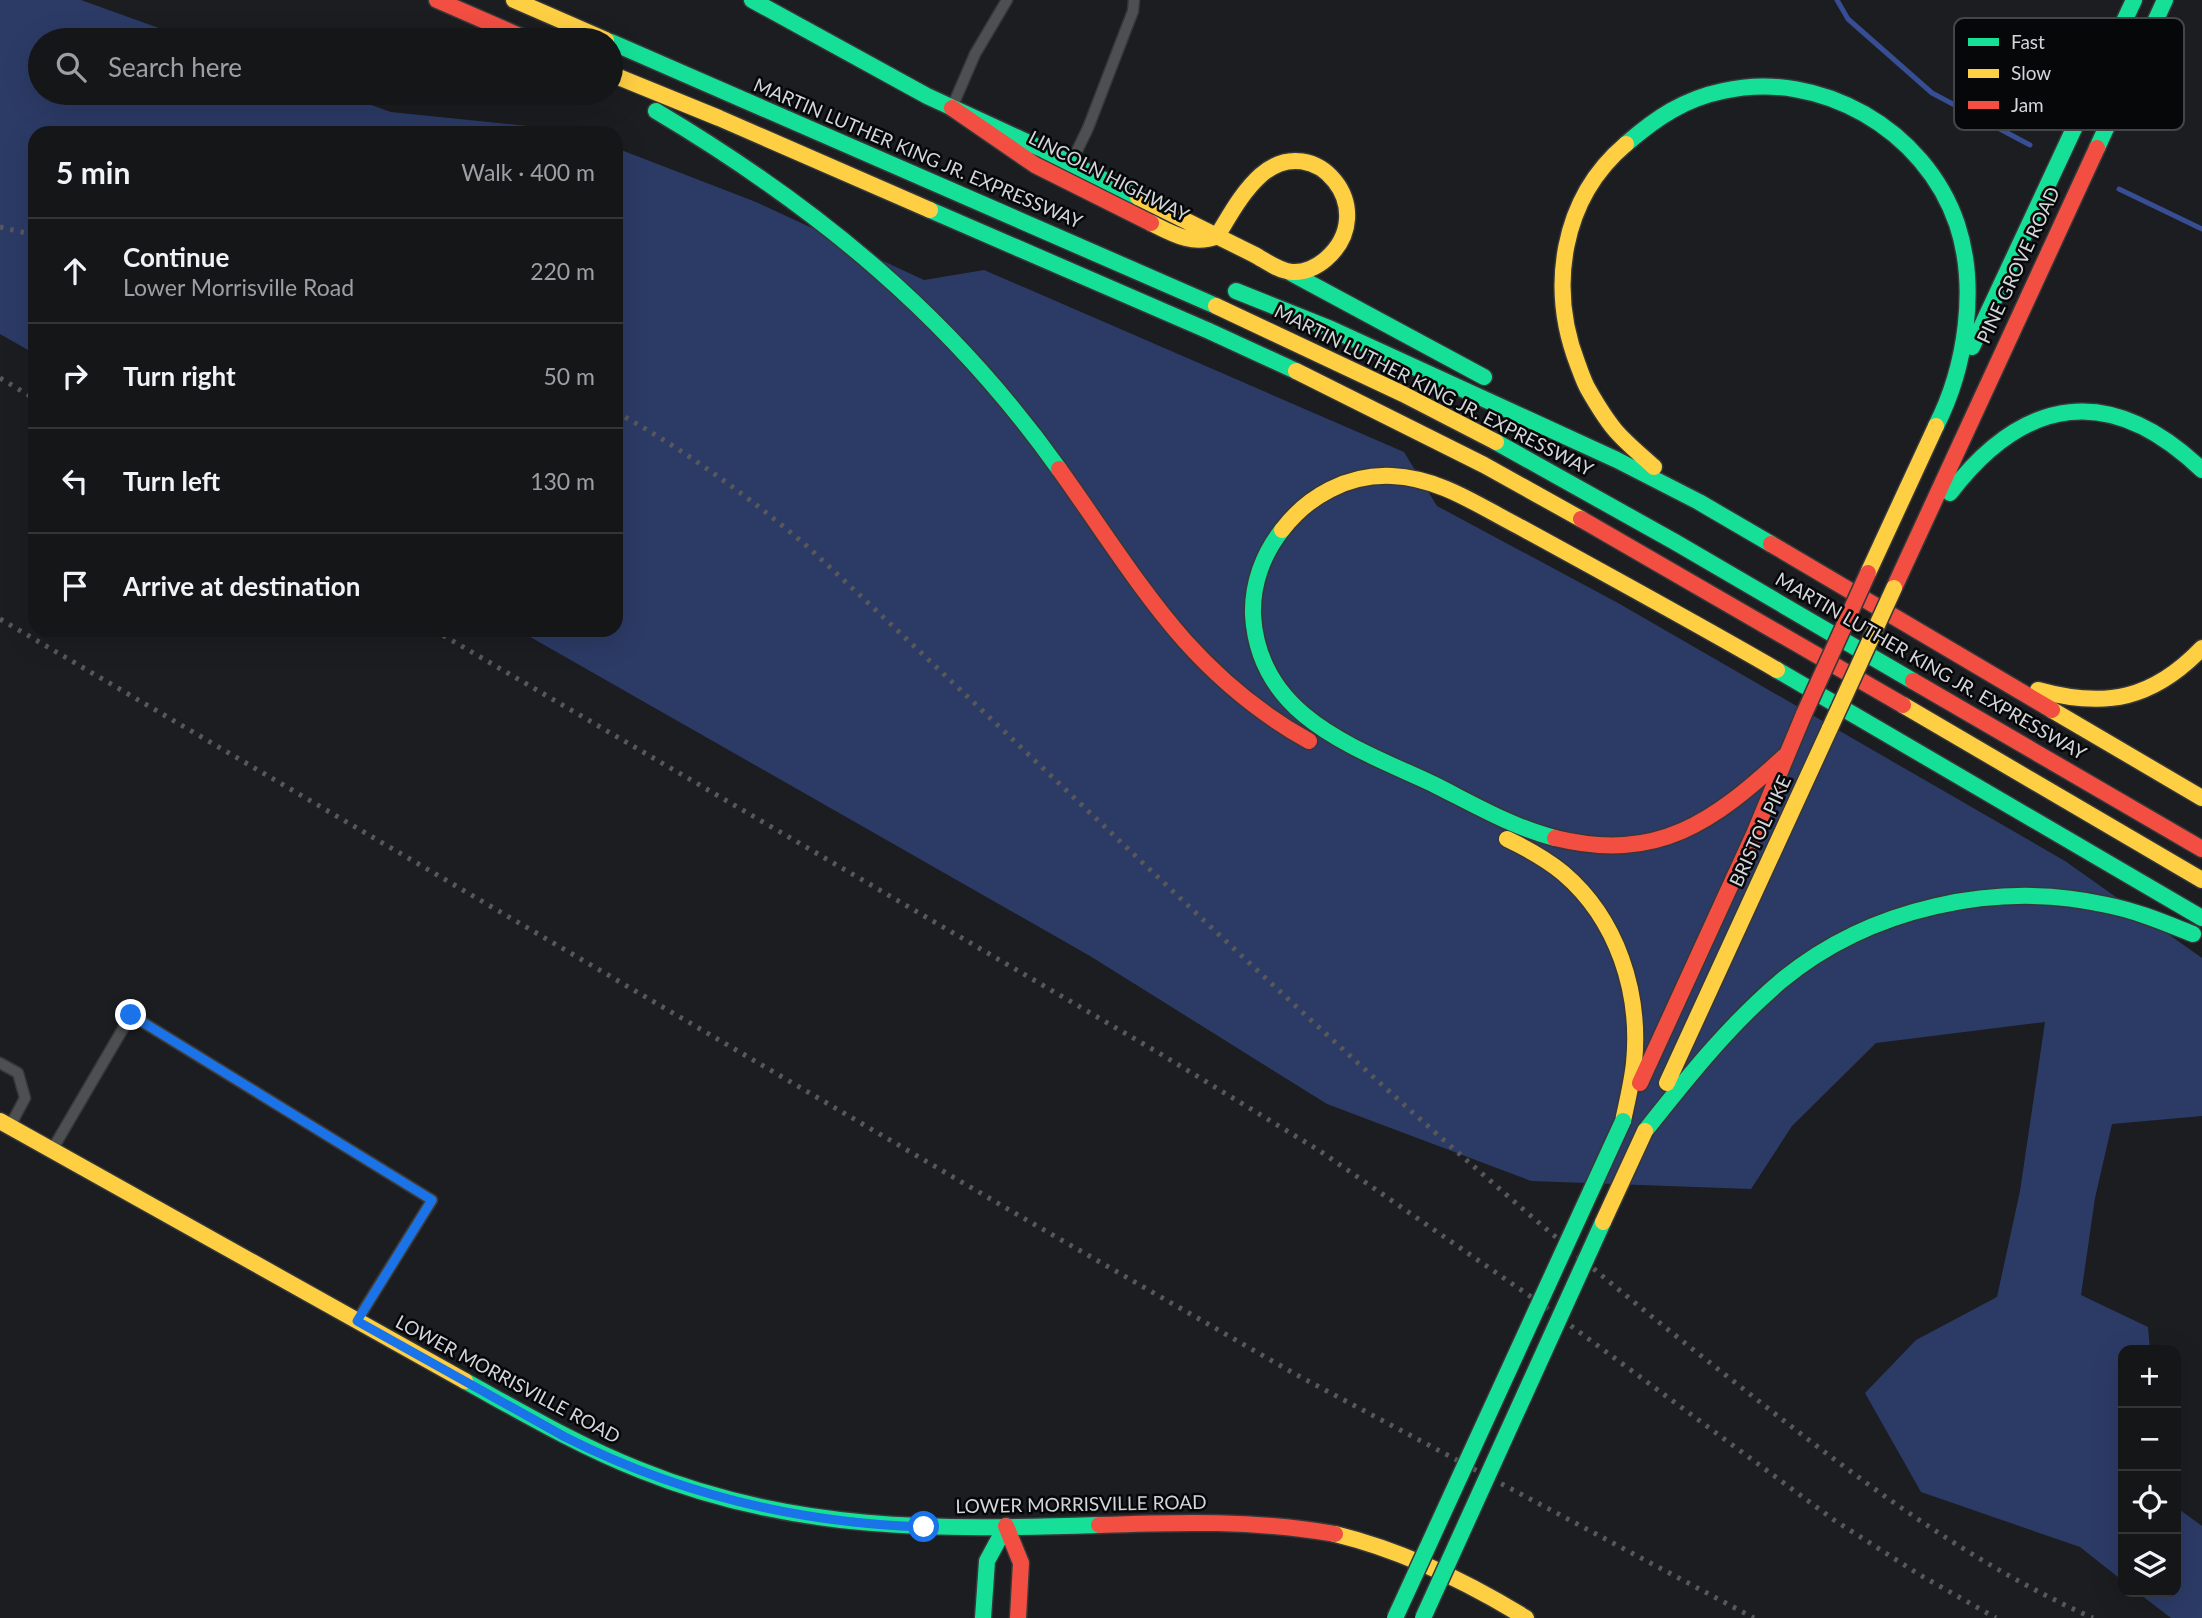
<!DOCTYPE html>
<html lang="en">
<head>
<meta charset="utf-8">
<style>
  body { margin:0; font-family:Lato,sans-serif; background:#222325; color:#f1f3f6 }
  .controls { position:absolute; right:21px; bottom:21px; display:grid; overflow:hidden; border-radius:14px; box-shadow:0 7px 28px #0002 }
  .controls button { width:63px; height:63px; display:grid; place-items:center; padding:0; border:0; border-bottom:2px solid #343537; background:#151618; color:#f1f3f6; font:35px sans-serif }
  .stop { position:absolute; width:21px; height:21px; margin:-16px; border:5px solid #1a73e8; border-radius:50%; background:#fff }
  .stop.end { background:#1a73e8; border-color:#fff; box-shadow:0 2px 7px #0008 }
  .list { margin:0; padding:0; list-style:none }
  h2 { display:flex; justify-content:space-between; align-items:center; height:91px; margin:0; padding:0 28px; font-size:30px }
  h2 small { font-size:23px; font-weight:400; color:#9d9fa2 }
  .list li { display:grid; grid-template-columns:46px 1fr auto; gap:21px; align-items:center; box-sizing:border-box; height:105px; padding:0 28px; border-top:2px solid #343537 }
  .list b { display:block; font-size:26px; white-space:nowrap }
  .list p { margin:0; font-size:23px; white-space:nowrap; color:#9d9fa2 }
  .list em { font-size:23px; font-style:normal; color:#9d9fa2 }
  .icon { flex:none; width:38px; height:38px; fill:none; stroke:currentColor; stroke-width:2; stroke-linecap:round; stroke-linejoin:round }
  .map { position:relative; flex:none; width:2202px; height:1618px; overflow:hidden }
  .search { position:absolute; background:#151618; box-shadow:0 7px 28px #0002; left:28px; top:28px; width:595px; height:77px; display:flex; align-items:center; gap:18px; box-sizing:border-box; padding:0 24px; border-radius:38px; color:#9d9fa2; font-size:26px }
  .panel { position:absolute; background:#151618; box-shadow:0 7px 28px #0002; left:28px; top:126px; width:595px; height:511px; border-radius:21px }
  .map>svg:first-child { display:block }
  .green { fill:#2c3b66 }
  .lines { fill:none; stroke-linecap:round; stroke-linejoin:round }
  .stream { stroke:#384e94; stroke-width:5 }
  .lane-casing { stroke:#363739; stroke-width:13 }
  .fast-casing { stroke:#363739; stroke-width:19 }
  .slow-casing { stroke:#363739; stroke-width:19 }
  .jam-casing { stroke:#363739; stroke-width:19 }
  .lane { stroke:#4d4f50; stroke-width:10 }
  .fast { stroke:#16e098; stroke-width:16 }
  .slow { stroke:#ffcf43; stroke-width:16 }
  .jam { stroke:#f24e42; stroke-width:16 }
  .rail { stroke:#58585a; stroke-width:5; stroke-dasharray:3.5 7; stroke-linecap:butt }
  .fast-bridge-casing { stroke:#363739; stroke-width:19; stroke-linecap:butt }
  .slow-bridge-casing { stroke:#363739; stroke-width:19; stroke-linecap:butt }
  .jam-bridge-casing { stroke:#363739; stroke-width:19; stroke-linecap:butt }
  .fast-bridge { stroke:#16e098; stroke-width:16 }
  .slow-bridge { stroke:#ffcf43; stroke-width:16 }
  .jam-bridge { stroke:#f24e42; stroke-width:16 }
  .route { stroke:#1a73e8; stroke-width:9 }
  .labels { text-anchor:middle; stroke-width:5; stroke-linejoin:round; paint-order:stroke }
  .street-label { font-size:19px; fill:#d3d5d9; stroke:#060709 }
  .key { fill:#060709; stroke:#444547; stroke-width:2 }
  .key-label { font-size:19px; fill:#d3d5d9 }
</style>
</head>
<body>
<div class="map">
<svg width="2202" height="1618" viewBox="0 0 2202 1618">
  <rect width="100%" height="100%" fill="#1c1d20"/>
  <!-- green -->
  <path class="green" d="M0,0H81L192,40H40V93H337L391,112L567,130L576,133H35V354L0,334Z
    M616,148L756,202L924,280L984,270L1404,452L1437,506L1618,603L2065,861L2202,958V1116L2112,1124L2095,1198L2081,1295L2148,1327L2150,1350H2123V1581L2080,1547L1921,1492L1865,1393L1916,1340L1997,1297L2020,1191L2045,1022L1876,1043L1792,1126L1751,1189L1531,1181L1327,1104L1090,956L518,630H616Z
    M2176,1507L2202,1526V1618H2171L2137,1592H2176Z"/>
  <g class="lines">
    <!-- stream -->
    <path class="stream" d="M1837,0L1848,19L1932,93L2030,145
      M2119,189L2202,229"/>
    <defs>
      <path id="lane" d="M953,105L975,54L1007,0
        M1073,159L1088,128L1133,11L1134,0
        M0,1063L18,1073L25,1098L10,1126
        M52,1150L131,1015L432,1200L358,1319"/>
      <path id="fast" d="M752,0L927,96L1044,150L1138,197
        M611,42L1216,306
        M656,111C817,207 950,316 1059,469
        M1626,144C1656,118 1684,99 1723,91C1820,69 1925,130 1957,224C1978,287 1966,367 1936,426
        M2097,148L2165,0
        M930,210L1209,331L1296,371
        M1291,273L1484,377
        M1236,291L1331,329L1617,460L1699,502L1771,544
        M1972,347L2134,0
        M1496,442L1675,542L1913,681
        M1950,493C2025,395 2111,383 2202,470
        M1282,530C1263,554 1252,584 1253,615C1259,717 1354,747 1433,784C1473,804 1512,827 1555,838
        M1777,670L2202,918
        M1645,1131C1687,1078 1729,1025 1781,981C1869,908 1996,880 2107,905C2137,911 2165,923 2193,934
        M465,1381C523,1413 579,1446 640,1470C793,1532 937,1530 1099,1525
        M983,1618L987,1561L1006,1526"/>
      <path id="slow" d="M514,0L606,40
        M611,74L719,118L930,210
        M1626,144C1561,199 1548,288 1578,365C1581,373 1584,382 1588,389C1596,403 1605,418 1615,430C1626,443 1641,455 1654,467
        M1138,197C1177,216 1215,235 1253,254C1265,260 1278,271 1292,272C1304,273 1317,267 1326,259C1382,210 1315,128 1261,175C1242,192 1230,215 1217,236C1193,246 1173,234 1151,223
        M1216,306L1403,394L1496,442
        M1296,371L1484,465L1581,519
        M1282,530C1308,496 1348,474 1392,476C1440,478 1479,506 1520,527C1606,574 1692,621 1777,670
        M1868,573L1936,426
        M2038,690C2106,709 2153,699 2202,648
        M1903,705L2202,880
        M2052,710L2202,798
        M1507,839C1526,848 1546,859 1563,873C1617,919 1641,992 1634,1063C1632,1082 1627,1102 1623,1121
        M1667,1083L1830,728
        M0,1121L465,1381
        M1335,1534C1404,1551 1466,1581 1526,1618"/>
      <path id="jam" d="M437,0L529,40
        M952,108L1035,165L1151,223
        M1059,469C1100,526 1139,589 1185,641C1221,681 1262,715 1309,741
        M1581,519L1903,705
        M1771,544L2052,710
        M1894,588L2097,148
        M1913,681L2202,849
        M1555,838C1658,863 1713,822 1785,756
        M1640,1083L1754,834L1804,714
        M1099,1525C1178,1522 1257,1520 1335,1534
        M1006,1526L1021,1563L1018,1618"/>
    </defs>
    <!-- lane casing -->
    <use href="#lane" class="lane-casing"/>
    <!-- fast casing -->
    <use href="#fast" class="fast-casing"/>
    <!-- slow casing -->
    <use href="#slow" class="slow-casing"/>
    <!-- jam casing -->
    <use href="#jam" class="jam-casing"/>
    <!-- lane -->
    <use href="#lane" class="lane"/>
    <!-- fast -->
    <use href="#fast" class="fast"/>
    <!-- slow -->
    <use href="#slow" class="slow"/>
    <!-- jam -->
    <use href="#jam" class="jam"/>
    <!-- rail -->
    <path class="rail" d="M0,227L35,235
      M0,378L35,399
      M616,412C685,450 748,496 808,547C1101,818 1381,1103 1695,1351C1823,1451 1943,1551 2093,1618
      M0,619L1018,1215L1295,1374L1754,1618
      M434,630L1159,1053L1320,1151L1540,1303L1834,1520L1920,1575L1996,1618"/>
    <defs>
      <path id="fast-bridge" d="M1395,1618L1623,1121
        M1423,1618L1603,1222"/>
      <path id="slow-bridge" d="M1830,728L1894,588
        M1603,1222L1645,1131"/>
      <path id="jam-bridge" d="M1804,714L1868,573"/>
    </defs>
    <!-- fast-bridge casing -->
    <use href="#fast-bridge" class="fast-bridge-casing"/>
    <!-- slow-bridge casing -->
    <use href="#slow-bridge" class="slow-bridge-casing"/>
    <!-- jam-bridge casing -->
    <use href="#jam-bridge" class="jam-bridge-casing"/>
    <!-- fast-bridge -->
    <use href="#fast-bridge" class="fast-bridge"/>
    <!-- slow-bridge -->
    <use href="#slow-bridge" class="slow-bridge"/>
    <!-- jam-bridge -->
    <use href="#jam-bridge" class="jam-bridge"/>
  </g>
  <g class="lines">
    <!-- route -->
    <path class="route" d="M131,1015L432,1200L357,1321L565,1437C678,1494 797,1523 924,1527"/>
  </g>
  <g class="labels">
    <!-- street labels -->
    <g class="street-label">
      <text transform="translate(918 153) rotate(23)" y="7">MARTIN LUTHER KING JR. EXPRESSWAY</text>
      <text transform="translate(1109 176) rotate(27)" y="7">LINCOLN HIGHWAY</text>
      <text transform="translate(2018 265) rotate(-65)" y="7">PINE GROVE ROAD</text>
      <text transform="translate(1434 390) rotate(27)" y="7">MARTIN LUTHER KING JR. EXPRESSWAY</text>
      <text transform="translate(1931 666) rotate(30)" y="7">MARTIN LUTHER KING JR. EXPRESSWAY</text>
      <text transform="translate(1760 831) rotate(-65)" y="7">BRISTOL PIKE</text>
      <text transform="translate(508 1379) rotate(28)" y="7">LOWER MORRISVILLE ROAD</text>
      <text transform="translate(1081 1504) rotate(-1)" y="7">LOWER MORRISVILLE ROAD</text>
    </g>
  </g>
  <!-- legend -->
  <rect x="1954" y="18" width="230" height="112" rx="10" class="key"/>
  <rect x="1968" y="38" width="31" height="8" fill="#16e098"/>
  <rect x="1968" y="69" width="31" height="9" fill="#ffcf43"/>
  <rect x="1968" y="101" width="31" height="8" fill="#f24e42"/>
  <g class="key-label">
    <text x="2011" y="49">Fast</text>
    <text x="2011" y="80">Slow</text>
    <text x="2011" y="112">Jam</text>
  </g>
</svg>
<div class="controls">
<button>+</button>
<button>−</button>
<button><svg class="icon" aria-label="locate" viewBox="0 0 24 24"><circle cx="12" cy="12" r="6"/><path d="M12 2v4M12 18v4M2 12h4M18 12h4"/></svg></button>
<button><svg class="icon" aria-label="layers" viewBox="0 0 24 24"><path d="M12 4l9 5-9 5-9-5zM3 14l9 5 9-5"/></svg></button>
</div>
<div class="stop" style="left:924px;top:1527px"></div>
<div class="stop end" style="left:131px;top:1015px"></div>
<div class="search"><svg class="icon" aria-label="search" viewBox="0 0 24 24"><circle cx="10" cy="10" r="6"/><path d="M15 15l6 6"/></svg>Search here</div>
<section class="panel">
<h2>5 min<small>Walk · 400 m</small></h2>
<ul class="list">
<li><svg class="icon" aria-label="ahead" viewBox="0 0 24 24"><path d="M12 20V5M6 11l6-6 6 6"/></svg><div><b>Continue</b><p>Lower Morrisville Road</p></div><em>220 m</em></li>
<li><svg class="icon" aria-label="right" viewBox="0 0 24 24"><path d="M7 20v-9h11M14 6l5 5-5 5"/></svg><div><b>Turn right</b></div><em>50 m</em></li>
<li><svg class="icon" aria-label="left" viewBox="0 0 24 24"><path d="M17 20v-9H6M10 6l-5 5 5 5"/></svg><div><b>Turn left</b></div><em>130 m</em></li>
<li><svg class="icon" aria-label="arrive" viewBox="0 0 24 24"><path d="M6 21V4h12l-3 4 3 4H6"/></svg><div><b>Arrive at destination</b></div></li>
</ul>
</section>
</div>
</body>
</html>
